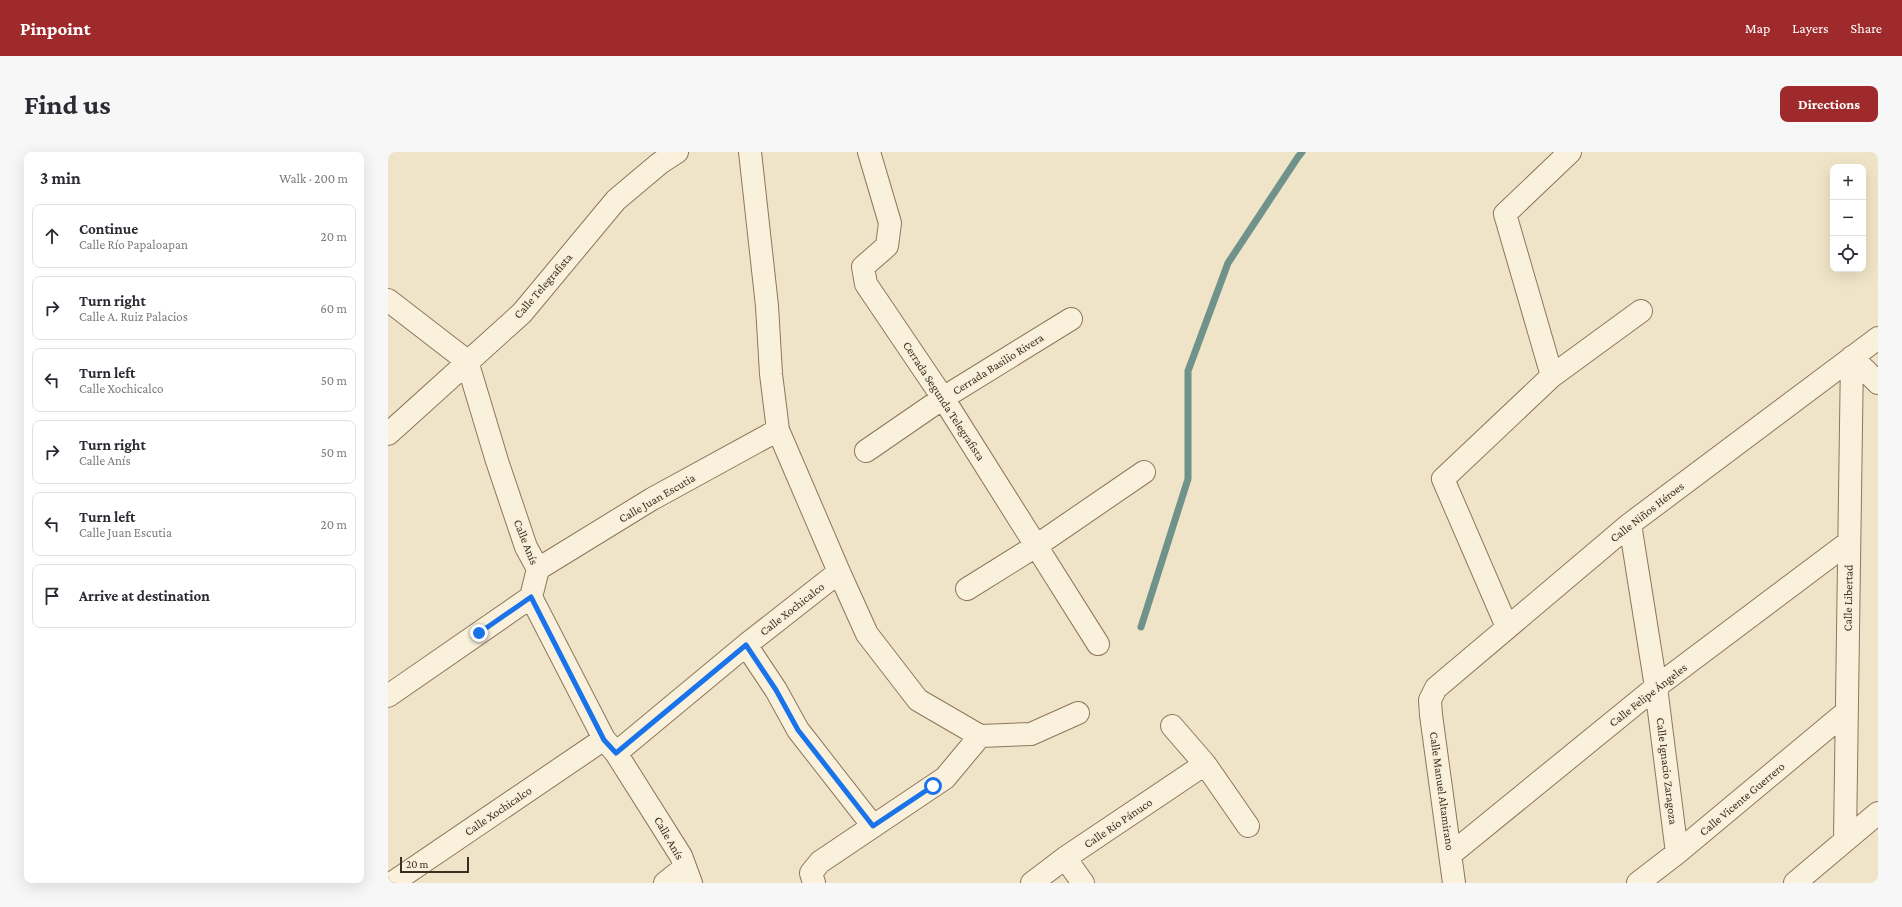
<!DOCTYPE html>
<html lang="en">
<head>
<meta charset="utf-8">
<style>
  body { margin:0; font-family:"Crimson Pro",serif; background:#f7f7f7; color:#2b2b33 }
  .controls { position:absolute; right:12px; top:12px; display:grid; overflow:hidden; border-radius:8px; box-shadow:0 4px 16px #0002 }
  .controls button { width:36px; height:36px; display:grid; place-items:center; padding:0; border:0; border-bottom:1px solid #e1e1e2; background:#fff; color:#2b2b33; font:20px sans-serif }
  .scale { position:absolute; left:12px; bottom:10px; width:69px; box-sizing:border-box; padding-left:4px; border:2px solid #3d2e20; border-top:0; font-size:11px; line-height:14px; white-space:nowrap; color:#3d2e20; -webkit-text-stroke:3px #f7eed8; paint-order:stroke }
  .stop { position:absolute; width:12px; height:12px; margin:-9px; border:3px solid #1a73e8; border-radius:50%; background:#fff }
  .stop.end { background:#1a73e8; border-color:#fff; box-shadow:0 1px 4px #0008 }
  .list { margin:0; padding:0; list-style:none }
  h2 { display:flex; justify-content:space-between; align-items:center; height:52px; margin:0; padding:0 16px; font-size:17px }
  h2 small { font-size:13px; font-weight:400; color:#7c7c81 }
  .list li { display:grid; grid-template-columns:26px 1fr auto; gap:12px; align-items:center; box-sizing:border-box; height:64px; margin:0 8px 8px; padding:0 8px; border:1px solid #e1e1e2; border-radius:8px }
  .list b { display:block; font-size:15px; white-space:nowrap }
  .list p { margin:0; font-size:13px; white-space:nowrap; color:#7c7c81 }
  .list em { font-size:13px; font-style:normal; color:#7c7c81 }
  .icon { flex:none; width:22px; height:22px; fill:none; stroke:currentColor; stroke-width:2; stroke-linecap:round; stroke-linejoin:round }
  .map { position:relative; flex:none; width:1490px; height:731px; overflow:hidden; border-radius:8px }
  header { display:flex; align-items:center; gap:24px; box-sizing:border-box; height:56px; padding:0 20px; background:#9e2a2b; color:#fff }
  header strong { font-size:19px }
  nav { display:flex; gap:22px; margin-inline-start:auto; font-size:14px }
  .intro { display:flex; align-items:center; justify-content:space-between; box-sizing:border-box; height:96px; padding:0 24px }
  h1 { margin:0; font-size:28px }
  .button { padding:10px 18px; border-radius:8px; background:#9e2a2b; color:#fff; font-size:14px; font-weight:700 }
  main { display:flex; gap:24px; padding:0 24px }
  aside { flex:1; background:#fff; border-radius:8px; box-shadow:0 4px 16px #0002 }
  .map>svg:first-child { display:block }
  .lines { fill:none; stroke-linecap:round; stroke-linejoin:round }
  .stream { stroke:#6f938a; stroke-width:7 }
  .minor-casing { stroke:#8d765c; stroke-width:24 }
  .minor { stroke:#faf1dc; stroke-width:22 }
  .route { stroke:#1a73e8; stroke-width:5 }
  .labels { text-anchor:middle; stroke-width:3; stroke-linejoin:round; paint-order:stroke }
  .street-label { font-size:12px; fill:#3d2e20; stroke:#f7eed8 }
</style>
</head>
<body>
<header>
<strong>Pinpoint</strong>
<nav><a>Map</a><a>Layers</a><a>Share</a></nav>
</header>
<div class="intro"><h1>Find us</h1><a class="button">Directions</a></div>
<main>
<aside>
<h2>3 min<small>Walk · 200 m</small></h2>
<ul class="list">
<li><svg class="icon" aria-label="ahead" viewBox="0 0 24 24"><path d="M12 20V5M6 11l6-6 6 6"/></svg><div><b>Continue</b><p>Calle Río Papaloapan</p></div><em>20 m</em></li>
<li><svg class="icon" aria-label="right" viewBox="0 0 24 24"><path d="M7 20v-9h11M14 6l5 5-5 5"/></svg><div><b>Turn right</b><p>Calle A. Ruiz Palacios</p></div><em>60 m</em></li>
<li><svg class="icon" aria-label="left" viewBox="0 0 24 24"><path d="M17 20v-9H6M10 6l-5 5 5 5"/></svg><div><b>Turn left</b><p>Calle Xochicalco</p></div><em>50 m</em></li>
<li><svg class="icon" aria-label="right" viewBox="0 0 24 24"><path d="M7 20v-9h11M14 6l5 5-5 5"/></svg><div><b>Turn right</b><p>Calle Anís</p></div><em>50 m</em></li>
<li><svg class="icon" aria-label="left" viewBox="0 0 24 24"><path d="M17 20v-9H6M10 6l-5 5 5 5"/></svg><div><b>Turn left</b><p>Calle Juan Escutia</p></div><em>20 m</em></li>
<li><svg class="icon" aria-label="arrive" viewBox="0 0 24 24"><path d="M6 21V4h12l-3 4 3 4H6"/></svg><div><b>Arrive at destination</b></div></li>
</ul>
</aside>
<div class="map">
<svg width="1490" height="731" viewBox="0 0 1490 731">
  <rect width="100%" height="100%" fill="#f0e4c8"/>
  <g class="lines">
    <!-- stream -->
    <path class="stream" d="M753,475L800,327V219L840,111L910,5L914,0"/>
    <defs>
      <path id="minor" d="M362,0L379,154L383,222L390,278L451,420L479,482L530,548L592,584L643,582L690,561
        M481,0L502,71L499,94L475,115L478,132L555,246L710,492
        M0,148L79,209L109,309L138,395L150,417L143,445L216,587L228,601L293,704L303,731
        M1464,205L1490,231
        M1164,224L1117,62L1182,0
        M0,282L134,161L228,48L272,11L289,0
        M478,299L555,246L683,167
        M1242,372L1268,535L1289,701
        M150,417L264,347L390,278
        M579,437L648,394L756,320
        M1119,475L1055,327L1164,224L1253,159
        M358,493L388,538L410,578L485,674
        M0,544L143,445
        M784,574L817,612L860,674
        M228,601L358,493L451,420
        M1457,687L1464,205
        M1063,702L1268,535L1461,390
        M677,706L695,731
        M4,731L216,587
        M277,731L297,715
        M426,731L423,721L432,710L557,626L592,584
        M644,731L677,706L817,612
        M1066,731L1043,563L1042,548L1048,536L1242,372L1490,186
        M1250,731L1289,701L1457,561
        M1407,731L1490,661"/>
    </defs>
    <!-- minor casing -->
    <use href="#minor" class="minor-casing"/>
    <!-- minor -->
    <use href="#minor" class="minor"/>
  </g>
  <g class="lines">
    <!-- route -->
    <path class="route" d="M91,481L143,445L216,588L228,601L358,493L388,538L410,578L485,674L545,634"/>
  </g>
  <g class="labels">
    <!-- street labels -->
    <g class="street-label">
      <text transform="translate(155 134) rotate(-49)" y="4">Calle Telegrafista</text>
      <text transform="translate(610 212) rotate(-32)" y="4">Cerrada Basilio Rivera</text>
      <text transform="translate(556 249) rotate(57)" y="4">Cerrada Segunda Telegrafista</text>
      <text transform="translate(269 346) rotate(-30)" y="4">Calle Juan Escutia</text>
      <text transform="translate(1259 360) rotate(-38)" y="4">Calle Niños Héroes</text>
      <text transform="translate(138 390) rotate(68)" y="4">Calle Anís</text>
      <text transform="translate(1460 446) rotate(-89)" y="4">Calle Libertad</text>
      <text transform="translate(404 457) rotate(-38)" y="4">Calle Xochicalco</text>
      <text transform="translate(1260 543) rotate(-38)" y="4">Calle Felipe Ángeles</text>
      <text transform="translate(1279 619) rotate(83)" y="4">Calle Ignacio Zaragoza</text>
      <text transform="translate(1054 639) rotate(82)" y="4">Calle Manuel Altamirano</text>
      <text transform="translate(1354 647) rotate(-40)" y="4">Calle Vicente Guerrero</text>
      <text transform="translate(110 659) rotate(-34)" y="4">Calle Xochicalco</text>
      <text transform="translate(730 671) rotate(-34)" y="4">Calle Río Pánuco</text>
      <text transform="translate(281 686) rotate(60)" y="4">Calle Anís</text>
    </g>
  </g>
</svg>
<div class="controls">
<button>+</button>
<button>−</button>
<button><svg class="icon" aria-label="locate" viewBox="0 0 24 24"><circle cx="12" cy="12" r="6"/><path d="M12 2v4M12 18v4M2 12h4M18 12h4"/></svg></button>
</div>
<div class="scale">20 m</div>
<div class="stop" style="left:545px;top:634px"></div>
<div class="stop end" style="left:91px;top:481px"></div>
</div>
</main>
</body>
</html>
